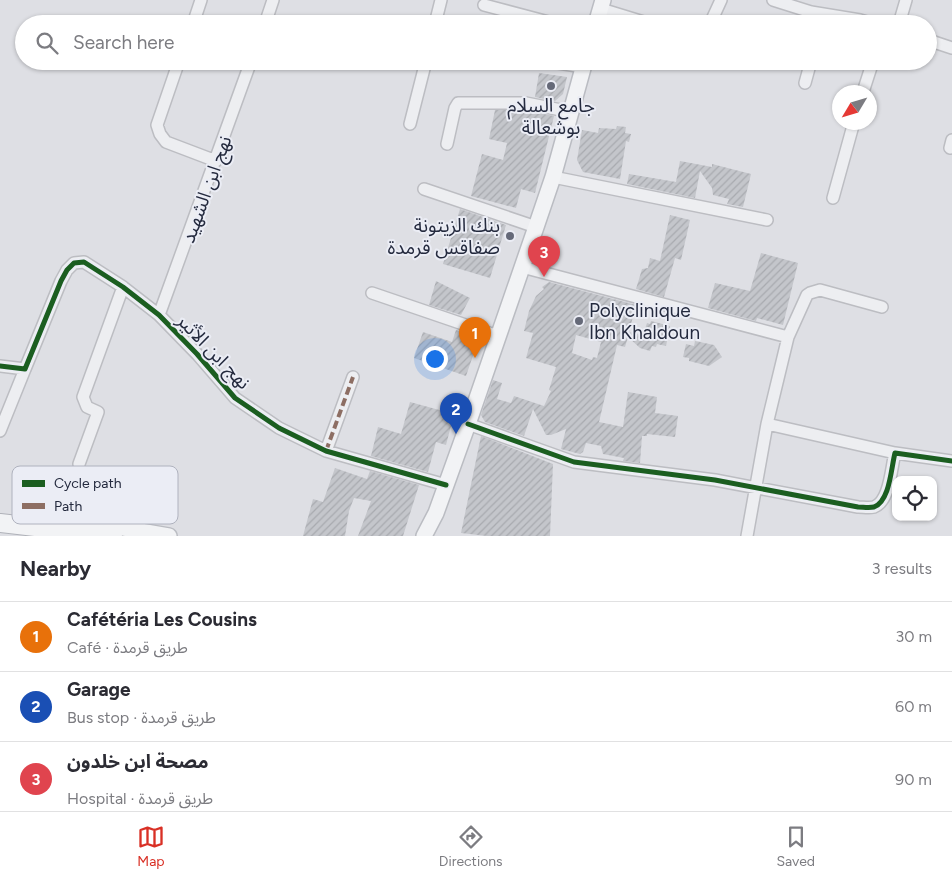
<!DOCTYPE html>
<html lang="en">
<head>
<meta charset="utf-8">
<style>
  body { margin:0; font-family:Figtree,"Noto Sans Arabic",sans-serif; background:#f2f2f3; color:#2b2b33 }
  .controls { position:absolute; right:15px; bottom:15px; display:grid; overflow:hidden; border-radius:10px; box-shadow:0 1px 4px #0004 }
  .controls button { width:45px; height:45px; display:grid; place-items:center; padding:0; border:0; border-bottom:1px solid #e1e1e2; background:#fff; color:#2b2b33; font:25px sans-serif }
  .compass { position:absolute; left:832px; top:85px; width:45px; height:45px; border-radius:50%; background:#fff; box-shadow:0 1px 4px #0004; rotate:232deg }
  .you { position:absolute; left:434px; top:358px; width:18px; height:18px; margin:-12px; border:4px solid #fff; border-radius:50%; background:#1a73e8; box-shadow:0 0 0 8px #1a73e833 }
  .badge { display:grid; place-items:center; width:32px; height:32px; border-radius:50%; background:#d93025; color:#fff; font-size:16px; font-weight:700 }
  .pin { position:absolute; translate:-50% -41px; filter:drop-shadow(0 1px 2px #0008) }
  .pin::after { content:''; position:absolute; top:26px; width:18px; height:15px; background:inherit; clip-path:polygon(0 0,100% 0,50% 100%) }
  .list { margin:0; padding:0; list-style:none }
  h2 { display:flex; justify-content:space-between; align-items:center; height:65px; margin:0; padding:0 20px; font-size:21px }
  h2 small { font-size:16px; font-weight:400; color:#7c7c81 }
  .list li { display:grid; grid-template-columns:32px 1fr auto; gap:15px; align-items:center; box-sizing:border-box; height:70px; padding:0 20px; border-top:1px solid #e1e1e2 }
  .list b { display:block; font-size:19px; white-space:nowrap }
  .list p { margin:0; font-size:16px; white-space:nowrap; color:#7c7c81 }
  .list em { font-size:16px; font-style:normal; color:#7c7c81 }
  .icon { flex:none; width:28px; height:28px; fill:none; stroke:currentColor; stroke-width:2; stroke-linecap:round; stroke-linejoin:round }
  .map { position:relative; flex:none; width:952px; height:536px; overflow:hidden }
  .search { position:absolute; background:#fff; box-shadow:0 1px 4px #0004; left:15px; right:15px; top:15px; height:55px; display:flex; align-items:center; gap:12px; box-sizing:border-box; padding:0 18px; border-radius:28px; color:#7c7c81; font-size:19px }
  .sheet { height:275px; background:#fff }
  nav { display:flex; justify-content:space-around; align-items:center; box-sizing:border-box; height:70px; border-top:1px solid #e1e1e2; background:#fff; font-size:14px; color:#7c7c81 }
  nav a { display:grid; justify-items:center; gap:2px }
  nav .on { color:#d93025 }
  .map>svg:first-child { display:block }
  .building { fill:url(#building-hatch); fill-rule:evenodd }
  .lines { fill:none; stroke-linecap:round; stroke-linejoin:round }
  .minor-casing { stroke:#bcbdc2; stroke-width:14 }
  .major-casing { stroke:#babcc2; stroke-width:18 }
  .highway-casing { stroke:#b0b2b9; stroke-width:20 }
  .minor { stroke:#edeef1; stroke-width:11 }
  .major { stroke:#f2f3f5; stroke-width:15 }
  .highway { stroke:#f2f3f5; stroke-width:18 }
  .quiet { stroke:#8d6e63; stroke-width:4; stroke-dasharray:8 4; stroke-linecap:butt }
  .cycleway-casing { stroke:#ebedf5; stroke-width:8 }
  .cycleway { stroke:#1b5e20; stroke-width:5 }
  .poi-dot { fill:#656978; stroke:#ebedf5; stroke-width:2 }
  .labels { text-anchor:middle; stroke-width:4; stroke-linejoin:round; paint-order:stroke }
  .poi-label { font-size:19px; fill:#242a3e; stroke:#ebedf5 }
  .street-label { font-size:19px; fill:#242a3e; stroke:#ebedf5 }
  .key { fill:#ebedf5; stroke:#afb2be; stroke-width:1 }
  .key-label { font-size:14px; fill:#242a3e }
</style>
</head>
<body>
<div class="map">
<svg width="952" height="536" viewBox="0 0 952 536">
  <defs>
    <pattern id="building-hatch" width="6" height="6" patternUnits="userSpaceOnUse" patternTransform="scale(1.25)"><rect width="6" height="6" fill="#c4c6cb"/><path d="M-1 1l2-2M0 6l6-6M5 7l2-2" fill="none" stroke="#a8aaaf"/></pattern>
  </defs>
  <rect width="100%" height="100%" fill="#dedfe4"/>
  <!-- building -->
  <path class="building" d="M539,73L567,77L563,94L555,101L535,97Z
    M495,110H525L554,116L535,193L521,189L516,208L471,196L482,154L503,160L507,143L489,139Z
    M617,126L626,127L625,133L631,134L629,142L626,141L620,179L583,172L577,160L582,130L598,133L599,128L616,129Z
    M680,161L712,167V164L751,174L743,207L727,204L729,199L713,195L712,188L700,171L695,198L627,184L629,174L676,182Z
    M460,209L506,225L490,278L443,264Z
    M670,215L690,220L681,260L675,258L664,297L636,289L642,269L648,268L650,258L660,261Z
    M761,253L798,263L783,325L757,318L756,321L708,308L715,283L750,291Z
    M436,281L470,298L461,315L429,305Z
    M549,282L636,305L629,332L643,335L647,323L650,324L651,321L670,326L666,346L657,344L656,347L652,346L650,351L640,348L628,337L625,347L617,345L600,418L599,422L623,427L628,392L657,397L655,413L678,416L675,437L647,434V436H642L640,463L623,461L624,458L603,454L601,446L586,443L583,452L580,454L561,449L566,429L551,435H546L533,409L524,436L485,422L481,415L493,380L502,383L497,399L511,403L514,396L544,406L551,391L549,390L556,367L526,358L533,333L524,331L529,311L536,296L544,289L542,287ZM576,335L601,342L597,358L593,357L592,360L572,353Z
    M456,330L479,338L466,376L414,358L423,332L452,342Z
    M695,341L714,345L722,357L709,366L689,361V358L683,357L686,344L694,346Z
    M410,402L454,414L446,445L436,442L428,472L371,456L378,427L401,434Z
    M481,436L553,464L550,536H487L461,533Z
    M335,468L367,479L370,471L419,485L403,536H358L371,501L354,498L349,511L345,536H303L313,499L323,502Z"/>
  <g class="lines">
    <defs>
      <path id="minor" d="M773,0L811,12L860,20L874,24
        M484,5L556,24
        M601,9L650,24
        M193,24L201,0
        M265,24L273,0
        M435,24L441,0
        M710,24L721,0
        M899,24L906,0
        M928,40L952,48
        M179,61L157,125L160,134L166,142L216,161
        M546,61L583,67
        M805,83L811,61
        M863,92L873,61
        M410,124L426,61
        M447,144L455,108L458,103H526L571,112
        M950,148L952,140
        M553,177L767,220
        M424,189L536,227
        M833,198L854,122
        M522,267L788,337
        M372,293L498,336
        M159,315L251,61
        M0,366L25,369L61,281L67,270L74,263L84,262L123,287L159,315L197,354L235,398L279,428L326,451L446,485
        M468,424L574,462L715,480L858,507C863,507 869,508 874,507C890,501 891,468 895,453L952,461
        M767,424L788,337L807,295L810,293L820,290L882,307
        M0,431L25,369
        M326,451L353,377
        M79,464L98,412L87,407L83,397L123,287
        M747,536L767,424L895,453"/>
      <path id="major" d="M596,24L603,0
        M29,518L94,523L169,536
        M424,536L436,513L468,424L536,227L553,177L585,61"/>
      <path id="highway" d="M0,523L113,536"/>
    </defs>
    <!-- minor casing -->
    <use href="#minor" class="minor-casing"/>
    <!-- major casing -->
    <use href="#major" class="major-casing"/>
    <!-- highway casing -->
    <use href="#highway" class="highway-casing"/>
    <!-- minor -->
    <use href="#minor" class="minor"/>
    <!-- major -->
    <use href="#major" class="major"/>
    <!-- highway -->
    <use href="#highway" class="highway"/>
    <!-- quiet -->
    <path class="quiet" d="M326,451L353,377"/>
    <defs>
      <path id="cycleway" d="M0,366L25,369L61,281L67,270L74,263L84,262L123,287L159,315L197,354L235,398L279,428L326,451L446,485
        M468,424L574,462L715,480L858,507C863,507 869,508 874,507C890,501 891,468 895,453L952,461"/>
    </defs>
    <!-- cycleway casing -->
    <use href="#cycleway" class="cycleway-casing"/>
    <!-- cycleway -->
    <use href="#cycleway" class="cycleway"/>
  </g>
  <!-- markers -->
  <g class="poi-dot">
    <circle cx="551" cy="86" r="5"/>
    <circle cx="510" cy="236" r="5"/>
    <circle cx="579" cy="321" r="5"/>
  </g>
  <g class="labels">
    <!-- poi labels -->
    <g class="poi-label">
      <text x="551" y="112">جامع السلام<tspan x="551" dy="22">بوشعالة</tspan></text>
      <text x="500" y="232" text-anchor="end">بنك الزيتونة<tspan x="500" dy="22">صفاقس قرمدة</tspan></text>
      <text x="589" y="317" text-anchor="start">Polyclinique<tspan x="589" dy="22">Ibn Khaldoun</tspan></text>
    </g>
    <!-- street labels -->
    <g class="street-label">
      <text transform="translate(206 189) rotate(-70)" y="7">نهج ابن الشهيد</text>
      <text transform="translate(214 351) rotate(46)" y="7">نهج ابن الأثير</text>
    </g>
  </g>
  <!-- legend -->
  <rect x="12" y="466" width="166" height="58" rx="8" class="key"/>
  <rect x="22" y="480" width="23" height="7" fill="#1b5e20"/>
  <rect x="22" y="503" width="23" height="6" fill="#8d6e63"/>
  <g class="key-label">
    <text x="54" y="488">Cycle path</text>
    <text x="54" y="511">Path</text>
  </g>
</svg>
<div class="controls">
<button><svg class="icon" aria-label="locate" viewBox="0 0 24 24"><circle cx="12" cy="12" r="6"/><path d="M12 2v4M12 18v4M2 12h4M18 12h4"/></svg></button>
</div>
<svg class="compass" viewBox="-18 -18 36 36"><path d="M0-13l5 13h-10z" fill="#e53935"/><path d="M0 13l5-13h-10z" fill="#7c7c81"/></svg>
<div class="you"></div>
<div class="pin badge" style="left:475px;top:358px;background:#e8710a">1</div>
<div class="pin badge" style="left:456px;top:434px;background:#1a4fb4">2</div>
<div class="pin badge" style="left:544px;top:277px;background:#e0444e">3</div>
<div class="search"><svg class="icon" aria-label="search" viewBox="0 0 24 24"><circle cx="10" cy="10" r="6"/><path d="M15 15l6 6"/></svg>Search here</div>
</div>
<section class="sheet">
<h2>Nearby<small>3 results</small></h2>
<ul class="list">
<li><span class="badge" style="background:#e8710a">1</span><div><b>Cafétéria Les Cousins</b><p>Café · طريق قرمدة</p></div><em>30 m</em></li>
<li><span class="badge" style="background:#1a4fb4">2</span><div><b>Garage</b><p>Bus stop · طريق قرمدة</p></div><em>60 m</em></li>
<li><span class="badge" style="background:#e0444e">3</span><div><b>مصحة ابن خلدون</b><p>Hospital · طريق قرمدة</p></div><em>90 m</em></li>
</ul>
</section>
<nav>
<a class="on"><svg class="icon" aria-label="map" viewBox="0 0 24 24"><path d="M3 6l6-2 6 2 6-2v14l-6 2-6-2-6 2zM9 4v14M15 6v14"/></svg>Map</a>
<a><svg class="icon" aria-label="directions" viewBox="0 0 24 24"><path d="M12 3l9 9-9 9-9-9zM9 14v-3h6M13 9l2 2-2 2"/></svg>Directions</a>
<a><svg class="icon" aria-label="saved" viewBox="0 0 24 24"><path d="M7 4h10v16l-5-4-5 4z"/></svg>Saved</a>
</nav>
</body>
</html>
